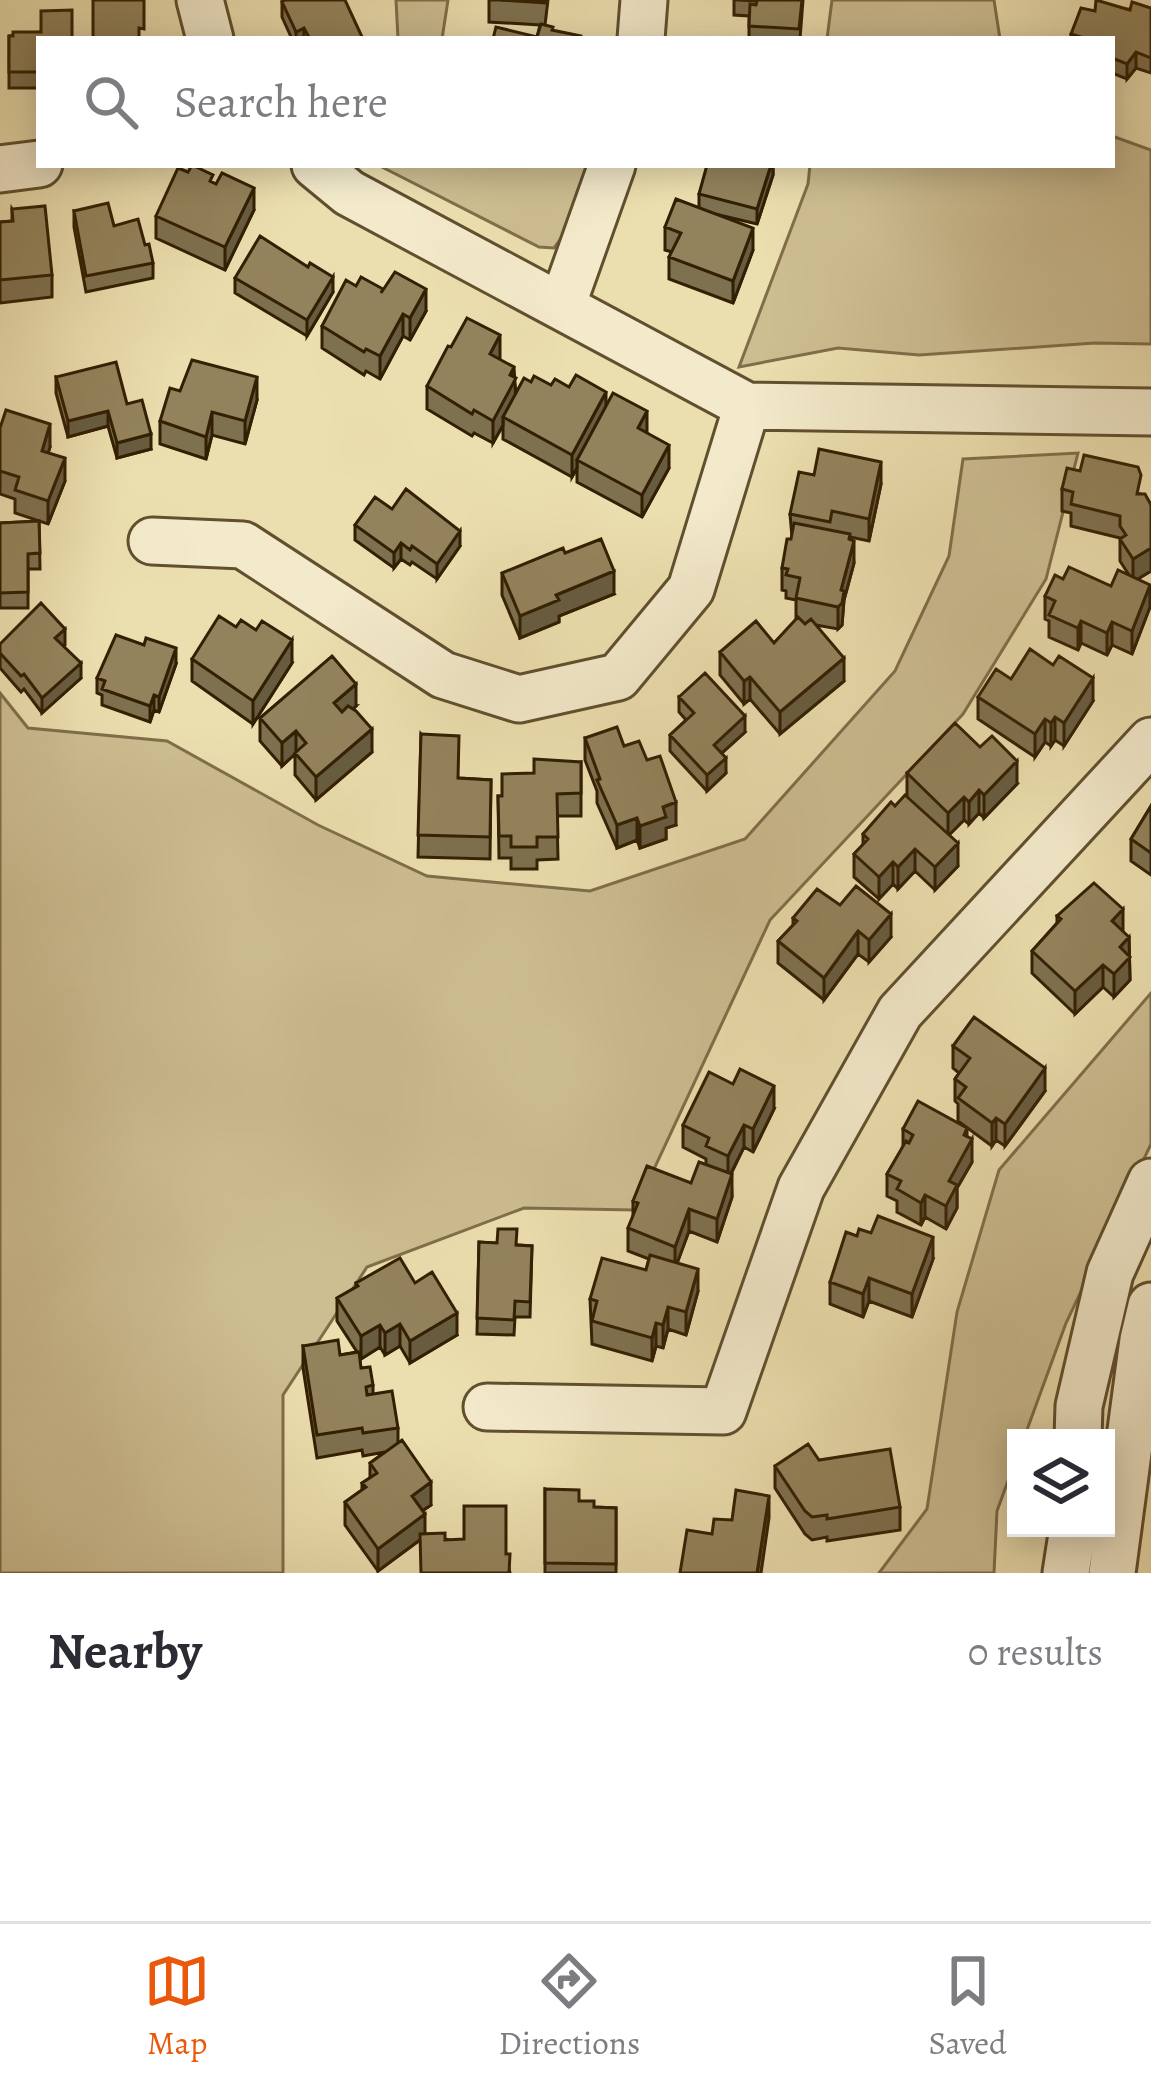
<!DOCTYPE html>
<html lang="en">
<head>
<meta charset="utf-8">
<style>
  body { margin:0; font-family:Alegreya,serif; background:#f2f2f3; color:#2b2b33 }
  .controls { position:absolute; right:36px; bottom:36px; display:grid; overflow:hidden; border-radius:0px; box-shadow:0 6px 30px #0003 }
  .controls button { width:108px; height:108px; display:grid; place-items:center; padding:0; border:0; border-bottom:3px solid #e1e1e2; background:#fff; color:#2b2b33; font:60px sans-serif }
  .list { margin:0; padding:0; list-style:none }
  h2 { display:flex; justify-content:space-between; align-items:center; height:156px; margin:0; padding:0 48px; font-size:51px }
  h2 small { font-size:39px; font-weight:400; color:#7c7c81 }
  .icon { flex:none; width:66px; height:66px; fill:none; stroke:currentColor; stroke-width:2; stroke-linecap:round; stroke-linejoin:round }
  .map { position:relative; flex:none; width:1151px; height:1573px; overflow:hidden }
  .search { position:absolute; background:#fff; box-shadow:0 6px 30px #0003; left:36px; right:36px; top:36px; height:132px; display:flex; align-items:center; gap:30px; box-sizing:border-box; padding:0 42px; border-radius:0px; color:#7c7c81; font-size:45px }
  .sheet { height:348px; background:#fff }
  nav { display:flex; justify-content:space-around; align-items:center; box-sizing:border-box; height:168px; border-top:3px solid #e1e1e2; background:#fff; font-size:33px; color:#7c7c81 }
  nav a { display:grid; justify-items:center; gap:6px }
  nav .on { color:#ea580c }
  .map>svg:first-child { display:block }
  .green { fill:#cdbe92; stroke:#806e4a; stroke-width:3 }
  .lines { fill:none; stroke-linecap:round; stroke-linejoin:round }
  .minor-casing { stroke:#614f2e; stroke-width:51 }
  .minor { stroke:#f3eacb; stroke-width:45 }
  .wall { fill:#7e714f; stroke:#331f03; stroke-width:3 }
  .shaded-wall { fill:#675c40; stroke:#331f03; stroke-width:3 }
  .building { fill:#93835c; stroke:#331f03; stroke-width:3 }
</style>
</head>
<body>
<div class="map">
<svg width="1151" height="1573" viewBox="0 0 1151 1573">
  <rect width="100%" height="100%" fill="#ecdfaf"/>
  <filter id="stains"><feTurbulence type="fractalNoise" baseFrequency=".00167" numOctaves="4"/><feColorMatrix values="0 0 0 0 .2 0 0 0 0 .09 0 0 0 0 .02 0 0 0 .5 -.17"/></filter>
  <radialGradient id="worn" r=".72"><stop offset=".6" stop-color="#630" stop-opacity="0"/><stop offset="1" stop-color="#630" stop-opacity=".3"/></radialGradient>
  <!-- green -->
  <path class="green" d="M396,0H448L442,39H398Z
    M832,0H994L1000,39H827Z
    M1112,136L1151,150V344L1095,343L919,355L838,348L739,367L808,184L810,165H1112Z
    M378,165H587L571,225L554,248L539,247Z
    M1078,453L1046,579L963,714L770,920L635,1210L524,1208L367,1267L283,1395V1573H0V693L28,728L167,741L318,825L427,876L590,891L745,839L895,671L949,556L963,459Z
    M1151,993V1144L1066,1323L1024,1438H1016V1459L997,1511L994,1573H879L927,1509L957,1312L999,1170Z"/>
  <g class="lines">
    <defs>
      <path id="minor" d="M200,0L210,39
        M641,39L644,0
        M315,165L349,193L747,406L1151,412
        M0,169L39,164
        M562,306L612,165
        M152,541L243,545L443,675L519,699L618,677L691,589L747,406
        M487,1407L723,1411L801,1188L900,1012L1151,741
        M1078,1438L1079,1406L1110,1273L1151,1182
        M1066,1573L1073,1528
        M1112,1573L1143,1340L1151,1306"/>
    </defs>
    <!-- minor casing -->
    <use href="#minor" class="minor-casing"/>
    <!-- minor -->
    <use href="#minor" class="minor"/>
  </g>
  <!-- wall -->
  <path class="wall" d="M489,0H548L545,25L537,37L540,25L489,22Z
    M734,0H803L800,39H749V16L734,15Z
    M282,2L363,39H292L282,17Z
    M1151,8V73L1136,68L1127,79L1112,73V39H1071V34L1095,11Z
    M72,10L39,39V88H9V36L41,32Z
    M773,165V175L757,224L719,215L753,250L733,303L669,279V257L672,252L665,250V227L699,207V194Z
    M213,183L254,210L225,270L156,238V216Z
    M12,209L52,275V297L0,303V222L12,221Z
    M74,211L114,226L145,245L153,263V278L86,292L74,227Z
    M308,267L333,292L307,336L235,293V278Z
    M356,286L426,311L410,340L403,336L380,379L366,371L364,375L322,348V326Z
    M499,359L514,378L516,393L531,382L551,385L606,405L647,433L669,468L642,517L577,482V468L572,477L503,439V425L493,443L474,433L472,436L427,409V386Z
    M56,377L127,404L151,449L117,458L108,426L68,437L56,393Z
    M180,391L257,400L245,444L212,435L206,459L160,444V421Z
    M0,428L50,447L48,453L65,481L48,524L15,513V499L0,494Z
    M814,475L881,484L869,541L850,537L854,563L844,600L842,625L838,629L816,625L844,681L780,734L750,699L744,704L720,675V652L774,643L796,620V600L786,598V591L782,590V568L792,537L790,514Z
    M1062,489L1141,494L1151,505V571L1137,579L1150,607L1132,654L1112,645L1107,655L1081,643L1078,650L1049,637V621L1045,619V596L1063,579L1111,586L1129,575L1120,561V538L1071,526V513L1062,511Z
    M392,509L460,546L437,579L412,562L410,565L401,559L394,568L355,540V525Z
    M39,521L40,569H28V608H0V523Z
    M565,553L614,594L559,616V622L520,638L502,595V573Z
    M0,644L65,645L63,646L81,678L42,713L24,689L21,692L0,668Z
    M192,659L292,663L253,724L192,681Z
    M176,664L159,712L154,710L150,722L102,705V695L97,693V678Z
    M1011,679L1093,701L1064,746L1055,740L1051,746L1045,742L1035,757L978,719V697Z
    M679,697L745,732L722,753L726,773L707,791L670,751V735L686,720L679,712Z
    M356,706L353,709L372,752L316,800L295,775V754L282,766L260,741V718Z
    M421,734L459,778L491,780L490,859L418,857Z
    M585,738L624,746L647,760L676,825L666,828V839L640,848L637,840L617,848L597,803V791L585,760Z
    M581,762V816H557L558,859L537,860V869H511V858H499L498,796H502L534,773Z
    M907,773L1017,784L984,818L979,813L969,824L964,820L949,835L958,866L935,890L915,871L898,889L893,884L879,899L854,877V854L863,845V834L907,796Z
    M1151,806V875L1131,861V839Z
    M840,905L891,937L869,962L858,954L824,1000L778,963V941L793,925V918Z
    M1057,916L1129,937L1130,980L1114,997L1103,987L1075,1014L1032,973V951L1057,923Z
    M953,1046L1045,1091L1005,1146L996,1140L992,1146L958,1121V1104L955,1101V1079L959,1073L953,1068Z
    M774,1109L753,1152L744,1147L731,1174L732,1197L717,1242L689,1231L677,1263L698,1291L686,1335L668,1329L663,1348L656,1346L652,1361L592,1344L590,1299L646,1270L649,1259L628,1251V1228L633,1217V1201L691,1183L706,1164V1159L683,1147V1125Z
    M903,1129L967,1137L972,1162L957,1188V1208L946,1229L925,1217L921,1225L897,1212V1201L887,1196V1174L903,1147Z
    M479,1242L532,1246L530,1317H515L514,1335L477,1334Z
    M933,1259L912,1317L869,1301L863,1317L830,1304V1282Z
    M356,1283H415L457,1335L410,1363L400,1346L385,1355L380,1347L361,1359L359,1356L361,1368L373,1385V1394L398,1428V1443L431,1505L422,1511L425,1534L506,1554L510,1573L420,1540L378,1571L345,1525V1502L362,1490V1483L370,1478V1463L385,1452L363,1456L362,1450L317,1458L303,1368V1346L340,1355L357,1352L337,1321V1298L356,1287Z
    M819,1460L900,1507V1530L827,1541V1537L812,1540L805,1534L775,1488V1466Z
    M545,1489L594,1507L616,1508V1573H545Z"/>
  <!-- shaded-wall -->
  <path class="shaded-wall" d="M304,28V39H296V32Z
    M1136,52V68L1127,79V64Z
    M771,165H773V175L757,224V209Z
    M254,188V210L225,270V247Z
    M753,228V250L733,303V281Z
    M333,277V292L307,336V320Z
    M426,289V311L410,340V318Z
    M403,314V336L380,379V356Z
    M500,335V358L490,376V354Z
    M514,367L516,401L503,417V425L493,443V421Z
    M257,377V400L245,444V421Z
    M606,392V415L577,460V468L572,477V455Z
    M108,411V426L68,437V421Z
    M647,411V433L638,428Z
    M212,412V435L206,459V437Z
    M50,424V447L42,473V451Z
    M151,434V449L117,458V443Z
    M669,445V468L642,517V495Z
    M65,458V481L48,524V501Z
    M881,462V484L869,541V519Z
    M460,531V546L437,579V564Z
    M854,541V563L844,600L842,625L838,629V607L841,590Z
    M401,543V559L394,568V553Z
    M1151,548V571L1133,582V559Z
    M614,571V594L559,616V622L520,638V616L556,595Z
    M1150,585V607L1132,654V631Z
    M1081,621V643L1078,650V628Z
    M1112,622V645L1107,655V633Z
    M65,629V645L55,653V638Z
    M292,640V663L253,724V701Z
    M176,648V664L159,712V697Z
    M844,658V681L780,734V712Z
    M81,663V678L42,713V698Z
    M750,677V699L744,704V681Z
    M1093,678V701L1064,746V723Z
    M356,684V706L334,726V703Z
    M154,695V710L150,722V706Z
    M745,716V732L714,760V745Z
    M1055,717V740L1051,746V723Z
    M1045,719V742L1035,757V734Z
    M372,729V752L316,800V777Z
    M296,731V753L282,766V743Z
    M726,758V773L707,791V775Z
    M1017,761V784L984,818V795Z
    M979,790V813L969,824V802Z
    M964,797V820L948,836V813Z
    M676,802V825L666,828V839L640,848V826L663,807Z
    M637,818V840L617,848V825Z
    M958,843V866L935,890V867Z
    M915,849V871L898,889V867Z
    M893,862V884L879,899V877Z
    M1123,909V932L1112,921Z
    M891,914V937L869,962V940Z
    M858,931V954L824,1000V978Z
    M1129,937L1130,980L1114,997V974L1120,947Z
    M1103,965V987L1075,1014V991Z
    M1045,1068V1091L1005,1146V1124Z
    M774,1086V1109L753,1152V1129Z
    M996,1118V1140L992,1146V1123Z
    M744,1125V1147L728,1179V1156Z
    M967,1128V1148L972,1139V1162L957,1188V1208L946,1229V1206L949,1181Z
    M732,1174V1197L717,1242V1219Z
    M925,1195V1217L921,1225V1203Z
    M689,1209V1231L675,1269V1247Z
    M933,1237V1259L912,1317V1294Z
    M698,1269V1291L686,1335V1312Z
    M869,1278V1301L863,1317V1294Z
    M668,1307V1329L663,1348V1325Z
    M457,1313V1335L410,1363V1341Z
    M656,1323V1346L652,1361V1338Z
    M400,1324V1346L385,1355V1333Z
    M380,1325V1347L361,1359V1336Z
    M431,1482V1505L412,1518V1496Z
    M769,1496V1518L761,1573H757Z
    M425,1514V1536L378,1571V1549Z"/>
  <!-- building -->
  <path class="building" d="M93,0H144V29L139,28V39H93Z
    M285,0H345L363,39H310L304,28L296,32L282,2Z
    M501,0H545V3Z
    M741,0H802L799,29L749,26L750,4L756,5L757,1Z
    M1096,0L1130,10L1132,2L1151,8V58L1136,52L1127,64L1112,58V39H1087L1071,34L1081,8L1095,11Z
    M72,10V39H39V72H9V36H13V32H41V11Z
    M541,24L553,27L552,30L581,36V39H493L496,27L537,37Z
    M192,165L213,175L210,181L216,184L222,173L254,188L225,247L156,216L178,168L188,172Z
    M707,165H771L757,209L699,194Z
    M676,199L753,228L733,281L669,257L681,233L665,227Z
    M108,203L114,226L138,219L145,245L149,244L153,263L86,276L74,211Z
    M45,206L52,275L0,280V222L13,221L12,209Z
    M260,236L308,267L310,263L333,277L307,320L235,278Z
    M395,272L426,289L410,318L403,314L380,356L366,349L364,352L322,326L346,280L356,286L361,277L383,289L381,293Z
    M467,318L500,335L490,354L514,367L510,375L516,378L493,421L474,410L472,414L427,386L448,346L451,347Z
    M192,360L257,377L245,421L212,412L206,437L160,421L170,388L180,391Z
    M116,362L127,404L142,400L151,434L117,443L108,411L68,421L56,377Z
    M576,375L606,392L572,455L503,417L524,378L531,382L534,376L551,385L555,379L569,387Z
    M613,393L647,411L638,428L669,445L642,495L577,460Z
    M6,410L50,424L42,451L65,458L48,501L15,490L19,477L0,471V428Z
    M819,449L881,462L869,519L832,511L830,522L790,514L799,472L814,475Z
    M1084,455L1138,467L1141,475L1137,494H1145L1151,505V548L1133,559L1120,539L1126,535L1120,526V516L1071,504L1073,492L1062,489L1067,468L1080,471Z
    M406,489L460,531L437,564L412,546L410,550L401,543L394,553L355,525L375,497L392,509Z
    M39,521L40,553L28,554V592L0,593V523Z
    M794,523L850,534L849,539L854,541L841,590L844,591L842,603L838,607L796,598L800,578L786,575L788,569L782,568L787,539H791Z
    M601,539L614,571L556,595L559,600L520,616L502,573L563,548L565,553Z
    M1069,567L1111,586L1118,570L1150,585L1132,631L1112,622L1107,633L1081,621L1078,628L1049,615L1055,601L1045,596L1055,575L1063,579Z
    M41,603L65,629L55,638L81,663L42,698L24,674L21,676L0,653V644Z
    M219,616L236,627L241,620L256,630L262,621L292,640L253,701L192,659Z
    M798,617L805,624L811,619L844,658L780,712L750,677L744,681L720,652L756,621L774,643Z
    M116,635L144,645L146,638L176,648L159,697L154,695L150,706L102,689L105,681L97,678Z
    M1030,649L1053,665L1059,656L1093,678L1064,723L1055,717L1051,723L1045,719L1035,734L978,697L996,669L1011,679Z
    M332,656L356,684L334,703L342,712L348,706L356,711L372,729L316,777L295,753L306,743L296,731L282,743L260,718Z
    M705,673L745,716L714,745L726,758L707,775L670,735L694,713L679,697Z
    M955,723L980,747L992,736L1017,761L984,795L979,790L969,802L964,797L948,813L907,773Z
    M617,727L624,746L639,741L647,760L660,756L676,802L663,807L666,817L640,826L637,818L617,825L597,780L600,779L585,738Z
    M421,734L459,736L458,778L491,780L490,837L418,835Z
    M534,759L581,762V793L557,794L558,837H537V847H511V836H499L498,796H502V774L534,773Z
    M905,795L958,843L935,867L915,849L898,867L893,862L879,877L854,854L868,839L863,834L891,802L895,806Z
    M1151,806V853L1131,839Z
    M1094,883L1123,909L1112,921L1129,937L1120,947L1130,957L1114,974L1103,965L1075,991L1032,951L1061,919L1057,916Z
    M856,886L891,914L869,940L858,931L824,978L778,941L797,921L793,918L817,889L840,905Z
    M974,1017L1045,1068L1005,1124L996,1118L992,1123L958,1098L966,1087L955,1079L970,1058L953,1046Z
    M740,1069L774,1086L753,1129L744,1125L728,1156L706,1146L709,1138L683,1125L709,1072L733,1084Z
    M918,1101L967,1128L964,1135L972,1139L949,1181L957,1185L946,1206L925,1195L921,1203L897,1189L901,1181L887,1174L906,1141L909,1143L913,1135L903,1129Z
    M699,1162L732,1174L717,1219L689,1209L675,1247L628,1228L638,1203L633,1201L647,1166L691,1183Z
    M878,1216L933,1237L912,1294L869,1278L863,1294L830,1282L846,1232L857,1236L859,1229L871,1233Z
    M498,1229H517L516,1245L532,1246L530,1302L515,1301L514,1320L477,1318L479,1242L497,1243Z
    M650,1255L698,1269L686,1312L668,1307L663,1325L656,1323L652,1338L592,1321L597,1301L590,1299L602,1258L646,1270Z
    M400,1258L415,1283L432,1272L457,1313L410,1341L400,1324L385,1333L380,1325L361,1336L337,1298L358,1286L356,1283Z
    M338,1340L340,1355L359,1352L361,1368L370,1367L373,1385L366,1387L367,1395L392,1391L398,1428L363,1433L362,1428L317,1435L303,1346Z
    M402,1440L431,1482L412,1496L425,1514L378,1549L345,1502L366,1487L362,1483L377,1473L370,1463Z
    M808,1444L819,1460L890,1449L900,1507L827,1519V1515L812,1517L805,1511L775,1466Z
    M545,1489L579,1490V1501H594V1507L616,1508V1564L545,1563Z
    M736,1490L769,1496L757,1573H680L687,1530L712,1534L714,1519L732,1520Z
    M464,1506H506V1554H510L509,1573H421L420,1534L445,1533V1540L464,1539Z"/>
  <rect width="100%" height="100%" filter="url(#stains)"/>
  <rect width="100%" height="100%" fill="url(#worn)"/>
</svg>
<div class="controls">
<button><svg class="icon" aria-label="layers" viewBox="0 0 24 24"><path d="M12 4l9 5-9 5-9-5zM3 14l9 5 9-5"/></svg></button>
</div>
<div class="search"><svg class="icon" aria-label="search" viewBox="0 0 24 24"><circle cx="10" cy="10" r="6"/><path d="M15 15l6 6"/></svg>Search here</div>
</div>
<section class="sheet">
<h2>Nearby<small>0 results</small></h2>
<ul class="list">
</ul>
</section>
<nav>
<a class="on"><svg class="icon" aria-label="map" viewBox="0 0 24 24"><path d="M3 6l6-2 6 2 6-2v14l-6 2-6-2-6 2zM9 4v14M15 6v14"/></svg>Map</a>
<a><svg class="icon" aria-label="directions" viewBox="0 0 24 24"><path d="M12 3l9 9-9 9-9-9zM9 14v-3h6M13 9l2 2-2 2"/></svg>Directions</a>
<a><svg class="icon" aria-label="saved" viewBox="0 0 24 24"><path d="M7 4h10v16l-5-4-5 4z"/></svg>Saved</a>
</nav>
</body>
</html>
